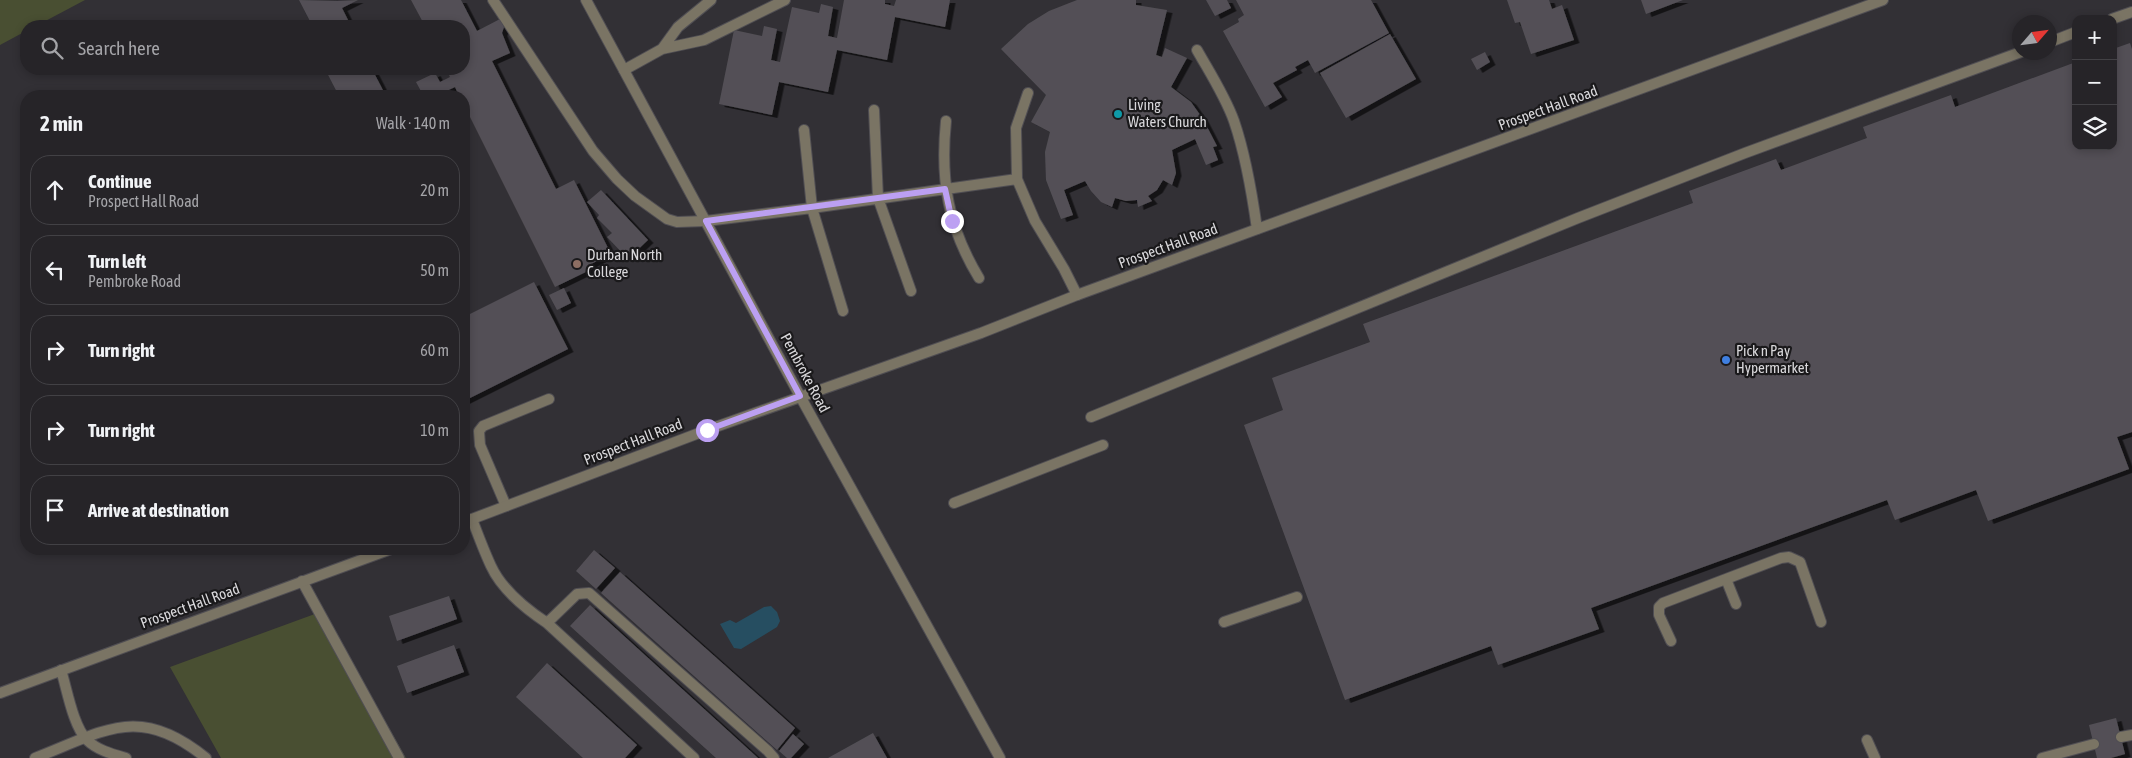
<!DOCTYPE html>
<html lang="en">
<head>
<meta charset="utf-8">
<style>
  body { margin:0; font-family:"Asap Condensed",sans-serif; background:#2e2c30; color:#f1f3f6 }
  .controls { position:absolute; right:15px; top:15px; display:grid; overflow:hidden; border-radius:10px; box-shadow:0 2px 8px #0003 }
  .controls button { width:45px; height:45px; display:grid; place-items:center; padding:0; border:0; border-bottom:1px solid #424145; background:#262428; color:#f1f3f6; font:25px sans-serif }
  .compass { position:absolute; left:2012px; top:15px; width:45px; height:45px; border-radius:50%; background:#262428; box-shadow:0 2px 8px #0003; rotate:62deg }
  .stop { position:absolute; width:15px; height:15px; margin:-11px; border:4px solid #bca0f2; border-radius:50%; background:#fff }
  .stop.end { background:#bca0f2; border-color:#fff; box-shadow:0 1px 5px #0008 }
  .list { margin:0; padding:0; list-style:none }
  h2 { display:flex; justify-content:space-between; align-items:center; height:65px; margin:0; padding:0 20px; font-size:21px }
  h2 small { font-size:16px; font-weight:400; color:#a4a4a8 }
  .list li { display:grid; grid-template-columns:32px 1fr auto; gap:15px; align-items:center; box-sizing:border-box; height:70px; margin:0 10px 10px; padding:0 10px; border:1px solid #424145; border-radius:20px }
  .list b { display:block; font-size:19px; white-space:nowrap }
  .list p { margin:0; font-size:16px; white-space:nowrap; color:#a4a4a8 }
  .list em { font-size:16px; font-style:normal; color:#a4a4a8 }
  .icon { flex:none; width:28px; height:28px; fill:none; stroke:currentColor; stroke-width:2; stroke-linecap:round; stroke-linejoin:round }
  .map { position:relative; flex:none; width:2132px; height:758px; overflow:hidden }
  .search { position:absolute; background:#262428; box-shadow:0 2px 8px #0003; left:20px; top:20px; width:450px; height:55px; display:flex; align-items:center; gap:12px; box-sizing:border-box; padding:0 18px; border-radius:20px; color:#a4a4a8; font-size:19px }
  .panel { position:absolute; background:#262428; box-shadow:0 2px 8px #0003; left:20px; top:90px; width:450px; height:465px; border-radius:20px }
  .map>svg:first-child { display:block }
  .green { fill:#494f32 }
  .water { fill:#264e61 }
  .building { fill:#535056; filter:url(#shadow) }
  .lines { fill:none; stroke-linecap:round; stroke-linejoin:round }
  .lane-casing { stroke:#504e53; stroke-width:12 }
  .street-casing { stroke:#504e53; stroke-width:12 }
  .lane { stroke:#7a7464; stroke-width:10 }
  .street { stroke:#7a7464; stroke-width:10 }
  .route { stroke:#bca0f2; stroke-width:6 }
  .culture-dot { fill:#0f9aa8; stroke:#1a191b; stroke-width:2 }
  .education-dot { fill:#8d6e63; stroke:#1a191b; stroke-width:2 }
  .shop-dot { fill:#3f7fe0; stroke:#1a191b; stroke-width:2 }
  .labels { text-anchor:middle; stroke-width:4.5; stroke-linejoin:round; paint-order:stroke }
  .poi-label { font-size:15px; fill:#d9d8db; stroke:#1a191b; text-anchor:start }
  .street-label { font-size:15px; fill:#d9d8db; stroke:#1a191b }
</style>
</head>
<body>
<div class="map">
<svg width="2132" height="758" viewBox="0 0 2132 758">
  <defs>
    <filter id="shadow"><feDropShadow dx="5.5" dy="3" stdDeviation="0" flood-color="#0009"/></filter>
  </defs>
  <rect width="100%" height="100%" fill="#323035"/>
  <!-- green -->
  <path class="green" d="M0,0H85L36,26H26V31L0,45Z
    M323,611L406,758H221L170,667Z"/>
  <!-- water -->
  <path class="water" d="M771,606L777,612L780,621L777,627L741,649L734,648L720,624L730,620L736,623L764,607Z"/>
  <!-- building -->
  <path class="building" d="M299,0L337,1L358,0L342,8L351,26H305L311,23Z
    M411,0H461L477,31L500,19L504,27L502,33L510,53L492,61L556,189L574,180L611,254L591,264L594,268L555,287L464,105V96H459L455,87L436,96H415L422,93L416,82L435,73L440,82L450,77L446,69H464V26H425Z
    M844,0H885V4L894,6L896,0H950L945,27L895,17L887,60L837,50L828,92L779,82L772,115L719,104L734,30L762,36L764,26L777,29L771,60L780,62L792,7L819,13L821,4L833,7L828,36L837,38Z
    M1077,0H1136V5L1167,10L1156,55L1162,57L1165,48L1187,58L1171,87L1191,102L1203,119L1217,146L1213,147L1218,160L1206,165L1195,139L1172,150L1176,173L1172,185L1163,180L1157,190L1148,196L1152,201L1138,207L1137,200L1126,201L1115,198L1112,207L1101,202L1091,191L1085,181L1064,190L1073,215L1061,219L1046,180L1045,152L1050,132L1031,122L1046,95L1001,49L1028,24L1049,11Z
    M1206,0H1227L1231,8L1215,16Z
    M1236,0H1371L1389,33L1315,73L1308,60L1295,67L1297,70L1273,83L1282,97L1265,107L1223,31L1239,22L1238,19L1244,15Z
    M1507,0H1549L1552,9L1562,5L1574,40L1531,54L1520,22L1515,23Z
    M1641,0H1683L1646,14Z
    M1390,34L1416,79L1346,118L1320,73Z
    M2130,43L2132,49V432L2117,437L2129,469L1988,521L1976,490L1895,520L1887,500L1591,608L1599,629L1498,665L1491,646L1345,700L1244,425L1283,410L1272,378L1370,342L1363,324L1693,203L1689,191L1776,159L1781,170L1867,138L1863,127L1951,95L1955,107L2076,62V146H2113V49Z
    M1485,52L1490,62L1477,70L1471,59Z
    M325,69H372L386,96H339Z
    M601,190L648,240L628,259L607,237L612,233L597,218L599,215L587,202Z
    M534,282L568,349L464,401V317Z
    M564,288L571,303L557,310L549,295Z
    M594,550L615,568L596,589L576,571Z
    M620,572L795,728L777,750L601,593Z
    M449,596L457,619L397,641L389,616Z
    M590,605L758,758H716L570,626Z
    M454,645L464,672L407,693L397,666Z
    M547,663L637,745L625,758H583L516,697Z
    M2116,718L2125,754L2111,758H2097L2089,725Z
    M873,733L887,758H828Z
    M793,734L804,744L791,758H787L779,751Z"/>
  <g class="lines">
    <defs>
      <path id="lane" d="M493,0L593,151L617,179L635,196L667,219L677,222L706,221L812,208L1017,179
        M2112,19L2132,12
        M2050,42L2076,32
        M662,49L678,27L711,0
        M1197,50C1210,73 1225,96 1234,121C1246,156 1252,193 1257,229
        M624,70L662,49L704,40L785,0
        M1028,93L1016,128L1017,179L1035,221L1064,269L1077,295
        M874,110L878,198L911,291
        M946,121C940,180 948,227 979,278
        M804,130L812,208L843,311
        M1091,417L1578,218L1745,153L2021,52
        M954,503L1103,445
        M506,506L480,445L479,431L483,426L549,399
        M472,519C478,535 484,551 491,566C502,590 526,609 547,623L694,758
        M1726,579L1736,604
        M302,581L399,758
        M1224,622L1297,597
        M547,623L577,594L589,593L768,751L774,758
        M1671,641L1659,615V607L1663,603L1781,558L1789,557L1800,562L1821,622
        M61,670C67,689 73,726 87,740C97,750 112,754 126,758
        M2121,737L2132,735
        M1867,740L1875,758
        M35,758C105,731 139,703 206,758
        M2042,758L2094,744"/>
      <path id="street" d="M586,0L800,396L1000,758
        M464,522L707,430L981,333L1077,295L1883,0
        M0,693L391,549"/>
    </defs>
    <!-- lane casing -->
    <use href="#lane" class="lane-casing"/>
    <!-- street casing -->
    <use href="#street" class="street-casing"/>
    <!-- lane -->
    <use href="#lane" class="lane"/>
    <!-- street -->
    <use href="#street" class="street"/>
  </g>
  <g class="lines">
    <!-- route -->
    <path class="route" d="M707,430L800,396L706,221L945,189L952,221"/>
  </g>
  <!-- markers -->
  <circle class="culture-dot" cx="1118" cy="114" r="5"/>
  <circle class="education-dot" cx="577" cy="264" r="5"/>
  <circle class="shop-dot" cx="1726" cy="360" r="5"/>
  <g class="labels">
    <!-- poi labels -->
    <g class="poi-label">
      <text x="1128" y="110">Living<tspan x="1128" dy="17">Waters Church</tspan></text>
      <text x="587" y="260">Durban North<tspan x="587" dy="17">College</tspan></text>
      <text x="1736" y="356">Pick n Pay<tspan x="1736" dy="17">Hypermarket</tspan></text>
    </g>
    <!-- street labels -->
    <g class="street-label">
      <text transform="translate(1548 108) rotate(-20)" y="5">Prospect Hall Road</text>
      <text transform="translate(1168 246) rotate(-20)" y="5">Prospect Hall Road</text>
      <text transform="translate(805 373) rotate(62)" y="5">Pembroke Road</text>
      <text transform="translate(633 442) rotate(-21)" y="5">Prospect Hall Road</text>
      <text transform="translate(190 606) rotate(-20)" y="5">Prospect Hall Road</text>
    </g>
  </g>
</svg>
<div class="controls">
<button>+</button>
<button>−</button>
<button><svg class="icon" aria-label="layers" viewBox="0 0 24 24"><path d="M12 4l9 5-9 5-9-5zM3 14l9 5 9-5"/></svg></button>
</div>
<svg class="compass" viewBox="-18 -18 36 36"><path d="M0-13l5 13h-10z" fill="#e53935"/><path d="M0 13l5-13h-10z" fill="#a4a4a8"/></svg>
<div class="stop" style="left:707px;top:430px"></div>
<div class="stop end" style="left:952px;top:221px"></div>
<div class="search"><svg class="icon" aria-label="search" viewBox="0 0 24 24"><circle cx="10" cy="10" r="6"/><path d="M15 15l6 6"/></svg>Search here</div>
<section class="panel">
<h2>2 min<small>Walk · 140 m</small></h2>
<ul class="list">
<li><svg class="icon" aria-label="ahead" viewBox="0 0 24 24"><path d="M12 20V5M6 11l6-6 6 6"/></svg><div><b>Continue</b><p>Prospect Hall Road</p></div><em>20 m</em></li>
<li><svg class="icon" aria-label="left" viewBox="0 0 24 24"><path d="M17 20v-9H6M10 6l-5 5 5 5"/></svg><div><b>Turn left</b><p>Pembroke Road</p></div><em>50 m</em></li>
<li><svg class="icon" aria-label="right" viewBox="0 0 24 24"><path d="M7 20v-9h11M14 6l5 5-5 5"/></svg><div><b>Turn right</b></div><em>60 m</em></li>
<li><svg class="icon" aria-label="right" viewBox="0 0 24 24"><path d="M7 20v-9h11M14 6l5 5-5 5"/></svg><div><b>Turn right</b></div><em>10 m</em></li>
<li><svg class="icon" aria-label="arrive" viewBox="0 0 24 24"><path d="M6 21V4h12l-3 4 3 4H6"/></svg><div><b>Arrive at destination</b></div></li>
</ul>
</section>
</div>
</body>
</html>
